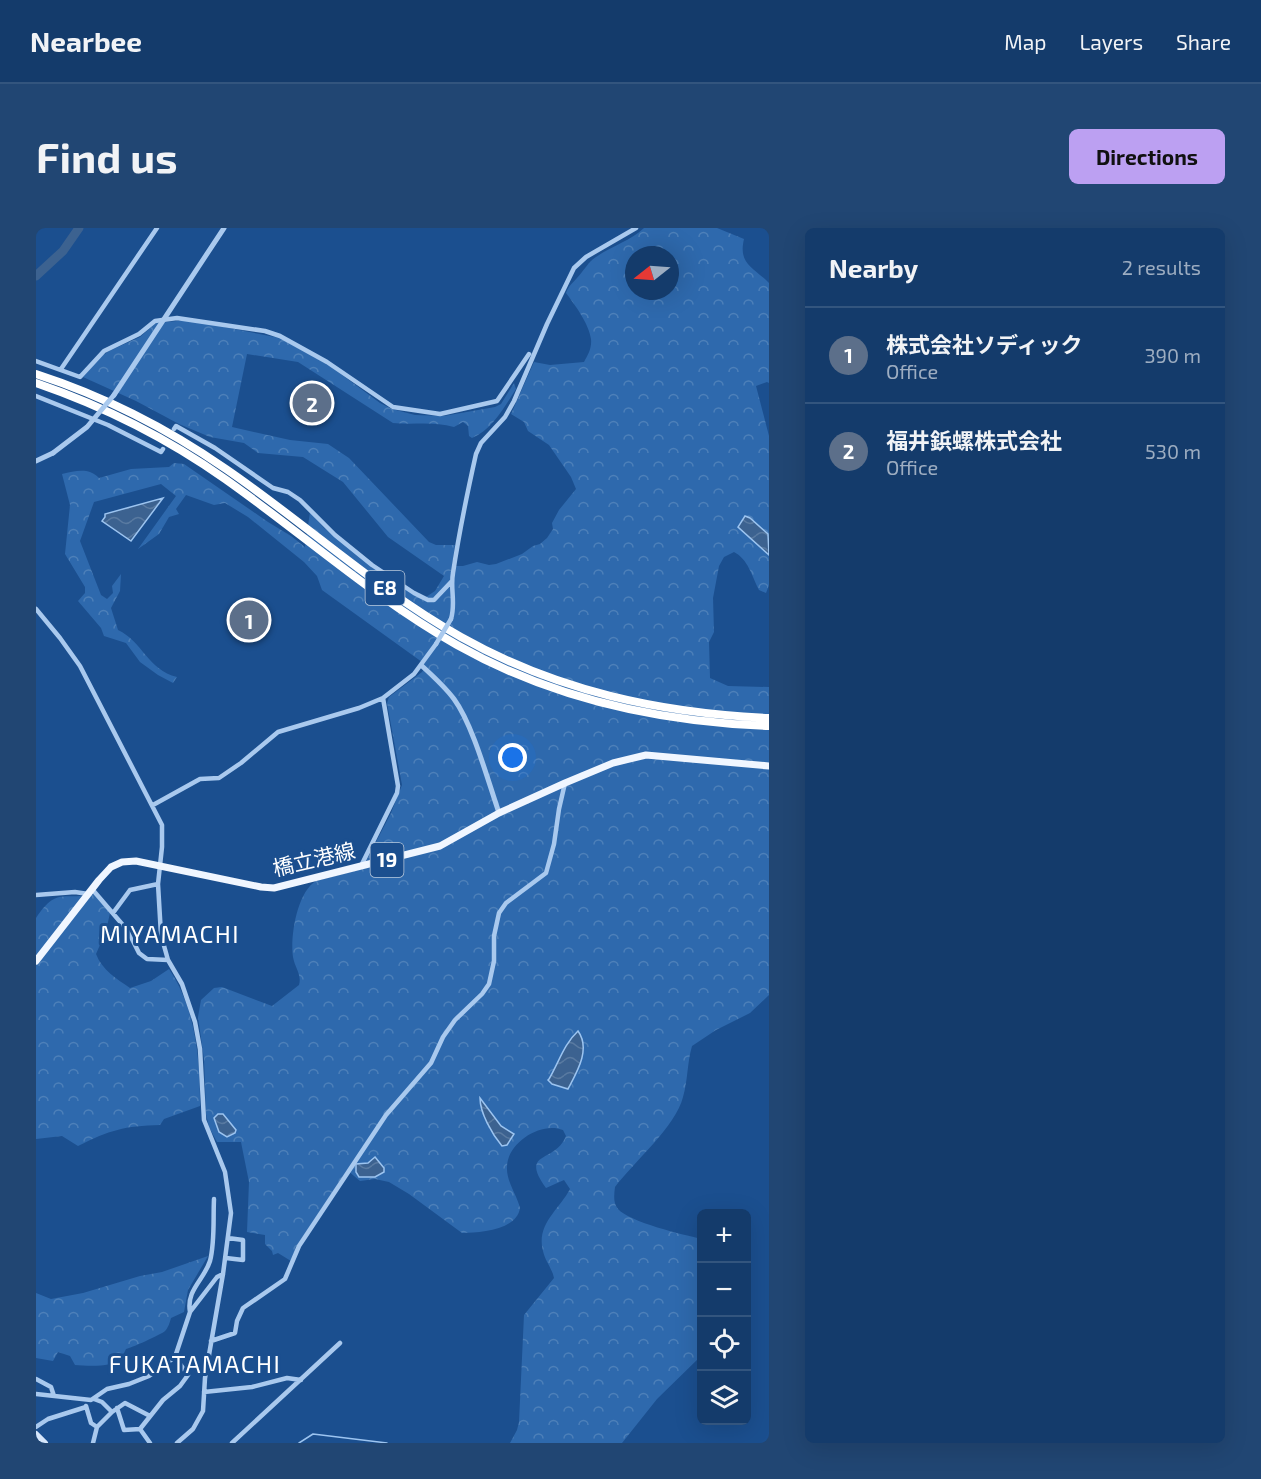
<!DOCTYPE html>
<html lang="en">
<head>
<meta charset="utf-8">
<style>
  body { margin:0; font-family:"Exo 2","Noto Sans JP",sans-serif; background:#214673; color:#f1f3f6 }
  .controls { position:absolute; right:18px; bottom:18px; display:grid; overflow:hidden; border-radius:9px; box-shadow:0 6px 24px #0002 }
  .controls button { width:54px; height:54px; display:grid; place-items:center; padding:0; border:0; border-bottom:2px solid #33557e; background:#143b6b; color:#f1f3f6; font:30px sans-serif }
  .compass { position:absolute; left:589px; top:18px; width:54px; height:54px; border-radius:50%; background:#143b6b; box-shadow:0 6px 24px #0002; rotate:253deg }
  .you { position:absolute; left:477px; top:530px; width:21px; height:21px; margin:-15px; border:4px solid #fff; border-radius:50%; background:#1a73e8; box-shadow:0 0 0 9px #1a73e833 }
  .badge { display:grid; place-items:center; width:39px; height:39px; border-radius:50%; background:#bca0f2; color:#fff; font-size:20px; font-weight:700 }
  .pin { position:absolute; translate:-50% -50%; border:3px solid #fff; box-shadow:0 2px 6px #0006 }
  .list { margin:0; padding:0; list-style:none }
  h2 { display:flex; justify-content:space-between; align-items:center; height:78px; margin:0; padding:0 24px; font-size:26px }
  h2 small { font-size:20px; font-weight:400; color:#9dadc1 }
  .list li { display:grid; grid-template-columns:39px 1fr auto; gap:18px; align-items:center; box-sizing:border-box; height:96px; padding:0 24px; border-top:2px solid #33557e }
  .list b { display:block; font-size:22px; white-space:nowrap }
  .list p { margin:0; font-size:20px; white-space:nowrap; color:#9dadc1 }
  .list em { font-size:20px; font-style:normal; color:#9dadc1 }
  .icon { flex:none; width:33px; height:33px; fill:none; stroke:currentColor; stroke-width:2; stroke-linecap:round; stroke-linejoin:round }
  .map { position:relative; flex:none; width:733px; height:1215px; overflow:hidden; border-radius:9px }
  header { display:flex; align-items:center; gap:36px; box-sizing:border-box; height:84px; padding:0 30px; background:#143b6b; border-bottom:2px solid #33557e }
  header strong { font-size:28px }
  nav { display:flex; gap:33px; margin-inline-start:auto; font-size:21px }
  .intro { display:flex; align-items:center; justify-content:space-between; box-sizing:border-box; height:144px; padding:0 36px }
  h1 { margin:0; font-size:42px }
  .button { padding:15px 27px; border-radius:9px; background:#bca0f2; color:#111; font-size:21px; font-weight:700 }
  main { display:flex; gap:36px; padding:0 36px }
  aside { flex:1; background:#143b6b; border-radius:9px; box-shadow:0 6px 24px #0002 }
  .map>svg:first-child { display:block }
  .forest { fill:url(#forest-crowns); fill-rule:evenodd }
  .water { fill:url(#water-waves); stroke:#9cc4f0; stroke-width:1.5 }
  .lines { fill:none; stroke-linecap:round; stroke-linejoin:round }
  .stream { stroke:#9cc4f0; stroke-width:1.5 }
  .river { stroke:#3c6290; stroke-width:9 }
  .minor { stroke:#a9c9ee; stroke-width:4.5 }
  .tertiary { stroke:#a9c9ee; stroke-width:5 }
  .secondary { stroke:#d6e6fa; stroke-width:6 }
  .primary { stroke:#f0f6ff; stroke-width:7 }
  .motorway { stroke:#fff; stroke-width:8 }
  .minor-bridge { stroke:#a9c9ee; stroke-width:4.5 }
  .tertiary-bridge { stroke:#a9c9ee; stroke-width:5 }
  .labels { text-anchor:middle; stroke-width:6; stroke-linejoin:round; paint-order:stroke }
  .shield { fill:#1b4f8f; stroke:#bbcadd; stroke-width:1.5 }
  .shield-label { font-size:20px; font-weight:bold; fill:#fff }
  .street-label { font-size:21px; fill:#fff; stroke:#1b4f8f }
  .quarter-label { font-size:24px; letter-spacing:1.5px; fill:#fff; stroke:#1b4f8f }
</style>
</head>
<body>
<header>
<strong>Nearbee</strong>
<nav><a>Map</a><a>Layers</a><a>Share</a></nav>
</header>
<div class="intro"><h1>Find us</h1><a class="button">Directions</a></div>
<main>
<div class="map">
<svg width="733" height="1215" viewBox="0 0 733 1215">
  <defs>
    <pattern id="forest-crowns" width="20" height="18" patternUnits="userSpaceOnUse" patternTransform="scale(1.5)"><rect width="20" height="18" fill="#2e69ad"/><path d="M2 6a3 3 0 1 1 6 0M12 15a3 3 0 1 1 6 0" fill="none" stroke="#4d80b9"/></pattern>
    <pattern id="water-waves" width="16" height="10" patternUnits="userSpaceOnUse" patternTransform="scale(1.5)"><rect width="16" height="10" fill="#3c6290"/><path d="M0 5q4-4 8 0t8 0" fill="none" stroke="#597aa1"/></pattern>
  </defs>
  <rect width="100%" height="100%" fill="#1b4f8f"/>
  <!-- forest -->
  <path class="forest" d="M608,0H681L708,11C702,36 717,39 733,55V155L731,154L720,158L733,208V309L714,289H708L702,298L733,327V357L730,365L723,362C716,348 712,331 698,324L688,329L683,338L677,370L678,404L673,414L674,450L692,458L733,459V767L714,785L680,802L656,818C651,835 652,852 647,869C640,898 597,935 579,959C578,967 577,975 582,981C593,994 648,1007 666,1011L665,1128L621,1171L586,1215H474L481,1202L483,1194L488,1087L518,1050C516,1040 509,1033 507,1023C500,996 523,982 534,961L528,952L510,960C483,922 519,936 530,908L527,902C505,893 471,915 471,939C470,953 481,967 484,980C481,1002 444,1005 426,1005L373,966L353,954L339,951L324,953L311,942L260,1019L255,1033L242,1025L237,1027L236,1023L229,1016V1007L211,1004L213,954L205,914H181L173,899L170,886L168,831L162,789L165,772L178,760L186,759L236,778L263,757C266,747 259,740 257,729C254,709 261,664 280,653L326,641L355,585L366,557L351,475L353,469L386,444L388,441L386,434L286,362L281,348L268,334L212,289L189,275L178,277L150,267L140,281L143,286L133,289L123,306L102,321L140,268L125,256L58,274L44,313L65,367L71,371L77,365L76,358L85,346L84,363L75,380L82,402C106,413 112,442 141,449L137,455L122,447L104,434L90,415L68,408L65,400L42,373L49,365V359L29,326L34,277L26,246C40,243 52,239 63,250L95,241L133,239L138,235L148,236L232,294L255,308L269,319L274,284L288,300L387,371L399,363L408,348L352,309L307,254L267,229L222,225L208,215L174,209L143,196L100,173L47,149L63,130L73,123L104,109L120,95L152,92L244,110L294,138L344,175L356,181L379,187L408,188L459,179L465,176L478,155L480,161C468,180 456,202 436,210L433,208L432,198L427,194L418,199C398,193 378,197 357,195L262,134L211,126L196,199L254,212L292,216L313,230L393,314L400,317H419L416,338H427L441,334L453,337L460,336L486,326L497,318L504,316L511,310L517,301L516,295L523,282L540,261L535,249L513,217L492,203L488,194L475,186L498,134L514,137L548,134C552,127 556,120 555,111C553,96 539,77 530,65C533,57 536,56 541,50C548,43 551,35 560,29C576,18 594,13 608,0ZM598,27H634V63H598Z
    M58,666L74,685L70,703L60,726C66,742 81,751 94,760L115,753L133,741C160,781 164,831 164,878L128,891L124,897C88,898 74,902 42,918L26,908L0,911V690C21,658 28,673 58,666Z
    M172,1028L152,1062L148,1084L135,1090C134,1094 132,1100 129,1103C126,1106 93,1121 90,1121C89,1122 87,1129 86,1130C76,1140 52,1138 39,1137L34,1128L22,1124L17,1133L0,1130V1065L15,1071L47,1065L104,1048L126,1044Z"/>
  <!-- water -->
  <path class="water" d="M127,270L95,313L66,293L69,289V286Z
    M709,288L714,290L732,306L733,327L702,299Z
    M542,803C555,821 541,844 532,861L516,856L512,852L513,851C523,834 528,816 542,803Z
    M444,870L465,898L478,906L471,917L466,918C456,906 444,885 444,870Z
    M182,886H187L200,902L199,905L191,909L183,904L178,890Z
    M339,929L348,940V944L339,949H323L320,944V936L332,935Z"/>
  <g class="lines">
    <!-- stream -->
    <path class="stream" d="M263,1215L277,1206L351,1215"/>
    <!-- river -->
    <path class="river" d="M0,48L27,23L43,0"/>
    <!-- minor -->
    <path class="minor" d="M0,133L44,149L68,123L103,106L119,93L141,90L229,103L244,108L291,134L357,179L404,186L461,173L493,126
      M25,141L121,0
      M0,168L72,197L125,224L127,221
      M138,201L140,198L179,220L237,260L252,264L264,272L299,307L336,337L378,365L392,372H398L416,353
      M0,381L24,410L44,438L126,597V619L122,656L125,707L132,732L146,756L159,794L164,821L168,892L189,944L195,985L187,1046L169,1150L167,1183L157,1201L141,1215
      M415,391C420,375 414,361 417,345C423,305 431,266 440,226L445,215L469,189L478,173L511,96L538,40L550,29L600,0
      M117,577L164,551L183,550L205,535L242,504L323,480L347,470L378,446L400,416
      M325,638L361,565L362,558L347,470
      M56,661L92,703L103,725L111,731L132,732
      M0,667L39,664L52,666
      M77,685L94,662L122,656
      M190,1030L207,1032V1012L192,1010
      M154,1084C150,1062 168,1052 174,1033C179,1014 177,991 178,971
      M175,1113L199,1105L201,1093L207,1080L249,1051L263,1018L350,887L395,835L407,809L419,792L446,766L453,756L458,733V708L463,685L470,675L510,645L518,616L523,581L529,555
      M0,1151L15,1159L18,1168
      M168,1164L216,1159L251,1150L265,1152
      M0,1166L55,1172L71,1161L93,1156L113,1148L139,1129L154,1084L181,1049L187,1046
      M58,1171L66,1174L76,1184L89,1175L114,1188
      M50,1178L55,1195L61,1199
      M81,1180L88,1202L104,1201L127,1172L144,1158L152,1147L139,1129
      M0,1199L12,1191L50,1179
      M104,1201L114,1215
      M57,1215L61,1199L76,1184
      M196,1215L304,1115"/>
    <!-- tertiary -->
    <path class="tertiary" d="M78,167L188,0
      M0,233L17,225
      M386,438C397,448 409,459 418,471C437,497 452,553 463,585"/>
    <!-- secondary -->
    <path class="secondary" d="M0,1206L9,1215"/>
    <!-- primary -->
    <path class="primary" d="M0,733L63,652L75,639L86,634L100,633L225,659L238,660L404,618L463,585L529,555L577,535L610,527L733,538"/>
    <!-- motorway -->
    <path class="motorway" d="M0,146C68,168 131,200 190,241C269,295 341,362 425,409C521,463 624,485 733,490
      M0,155C67,178 131,210 189,251C267,306 338,370 421,417C517,471 623,494 733,498"/>
    <!-- minor-bridge -->
    <path class="minor-bridge" d="M400,416L415,391"/>
    <!-- tertiary-bridge -->
    <path class="tertiary-bridge" d="M17,225L51,199L78,167"/>
  </g>
  <g class="labels">
    <!-- shield labels -->
    <g class="shield">
      <rect x="329.5" y="343" width="39" height="34" rx="4.5"/>
      <rect x="334.5" y="615" width="33" height="34" rx="4.5"/>
    </g>
    <g class="shield-label">
      <text x="349" y="367">E8</text>
      <text x="351" y="639">19</text>
    </g>
    <!-- street labels -->
    <g class="street-label">
      <text transform="translate(278 632) rotate(-13)" y="7">橋立港線</text>
    </g>
    <!-- quarter labels -->
    <g class="quarter-label">
      <text x="134" y="715">MIYAMACHI</text>
      <text x="159" y="1145">FUKATAMACHI</text>
    </g>
  </g>
</svg>
<div class="controls">
<button>+</button>
<button>−</button>
<button><svg class="icon" aria-label="locate" viewBox="0 0 24 24"><circle cx="12" cy="12" r="6"/><path d="M12 2v4M12 18v4M2 12h4M18 12h4"/></svg></button>
<button><svg class="icon" aria-label="layers" viewBox="0 0 24 24"><path d="M12 4l9 5-9 5-9-5zM3 14l9 5 9-5"/></svg></button>
</div>
<svg class="compass" viewBox="-18 -18 36 36"><path d="M0-13l5 13h-10z" fill="#e53935"/><path d="M0 13l5-13h-10z" fill="#9dadc1"/></svg>
<div class="you"></div>
<div class="pin badge" style="left:213px;top:392px;background:#5c6f8a">1</div>
<div class="pin badge" style="left:276px;top:175px;background:#5c6f8a">2</div>
</div>
<aside>
<h2>Nearby<small>2 results</small></h2>
<ul class="list">
<li><span class="badge" style="background:#5c6f8a">1</span><div><b>株式会社ソディック</b><p>Office</p></div><em>390 m</em></li>
<li><span class="badge" style="background:#5c6f8a">2</span><div><b>福井鋲螺株式会社</b><p>Office</p></div><em>530 m</em></li>
</ul>
</aside>
</main>
</body>
</html>
